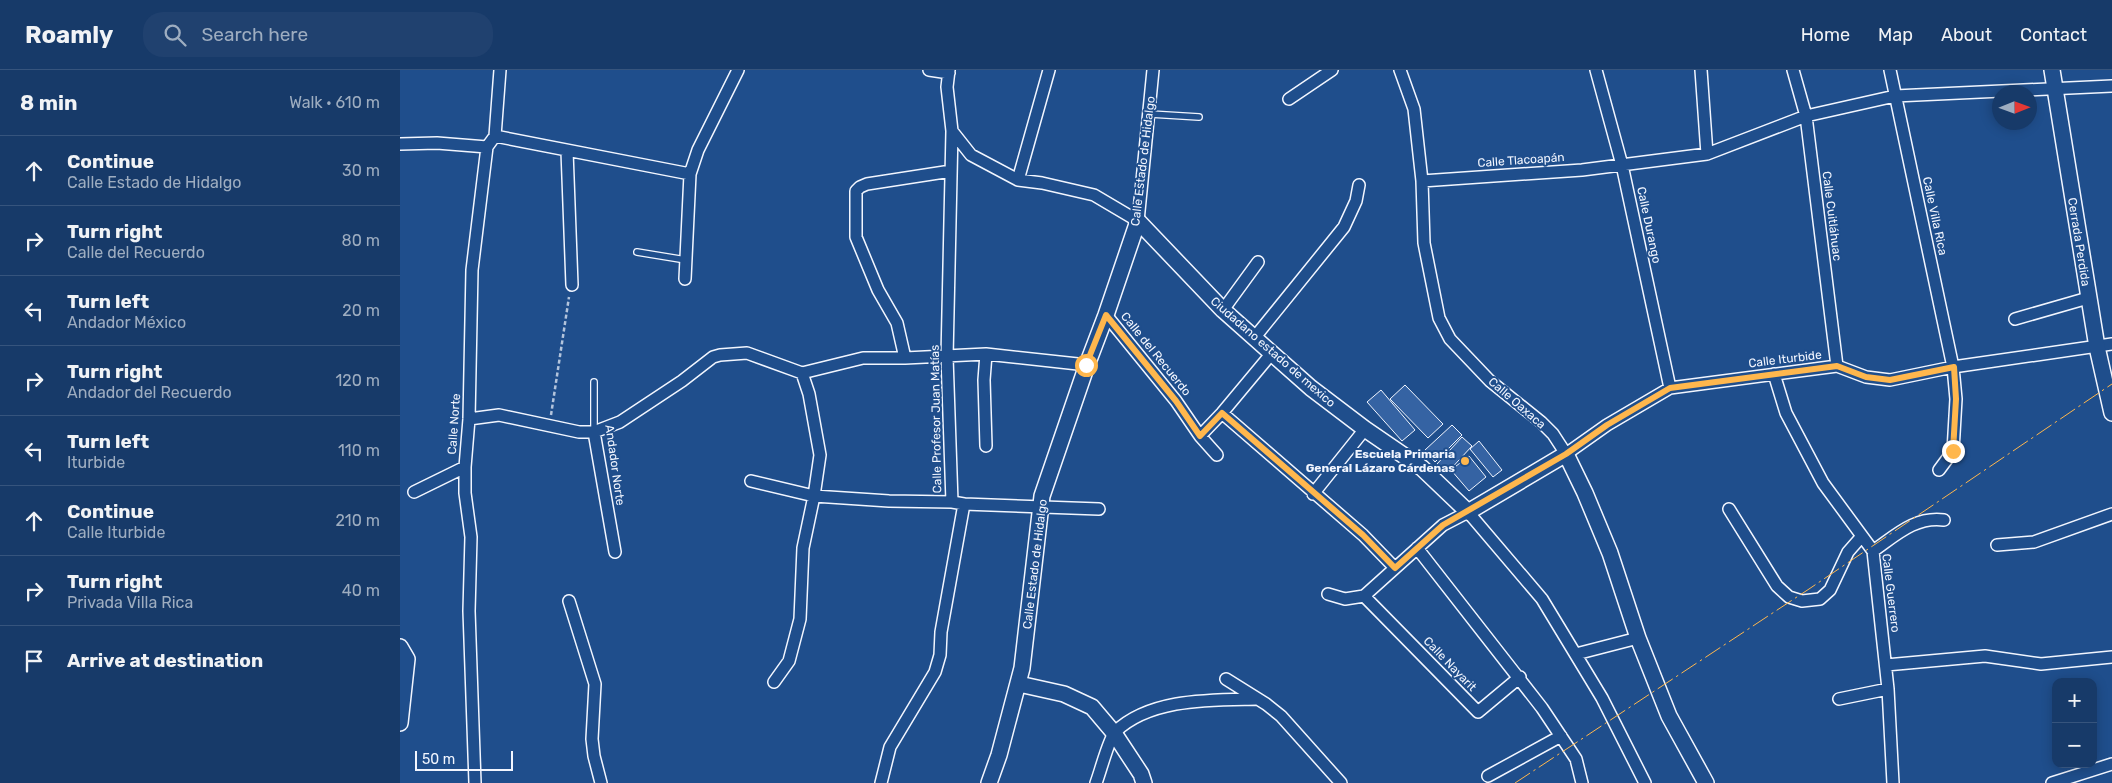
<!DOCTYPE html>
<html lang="en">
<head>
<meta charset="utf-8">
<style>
  body { margin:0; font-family:Rubik,sans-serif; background:#20416f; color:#f1f3f6 }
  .controls { position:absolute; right:15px; bottom:15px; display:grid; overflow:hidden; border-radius:10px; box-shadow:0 2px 12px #0003 }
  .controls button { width:45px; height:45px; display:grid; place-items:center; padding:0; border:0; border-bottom:1px solid #36547d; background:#173a69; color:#f1f3f6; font:25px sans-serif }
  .compass { position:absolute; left:1592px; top:15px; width:45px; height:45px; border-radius:50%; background:#173a69; box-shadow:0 2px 12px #0003; rotate:89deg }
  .scale { position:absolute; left:15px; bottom:12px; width:98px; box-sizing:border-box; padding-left:5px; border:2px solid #f2f6ff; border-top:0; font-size:14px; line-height:18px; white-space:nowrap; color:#f2f6ff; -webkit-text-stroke:4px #1f4e8c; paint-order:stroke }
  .stop { position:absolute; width:15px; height:15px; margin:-11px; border:4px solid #ffb74d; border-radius:50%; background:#fff }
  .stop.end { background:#ffb74d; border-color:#fff; box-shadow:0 1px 5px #0008 }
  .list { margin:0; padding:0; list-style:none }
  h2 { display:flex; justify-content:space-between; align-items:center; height:65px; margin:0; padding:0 20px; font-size:21px }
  h2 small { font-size:16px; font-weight:400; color:#9eadc0 }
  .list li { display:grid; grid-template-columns:32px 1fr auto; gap:15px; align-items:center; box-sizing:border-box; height:70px; padding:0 20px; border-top:1px solid #36547d }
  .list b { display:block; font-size:19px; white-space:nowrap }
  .list p { margin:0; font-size:16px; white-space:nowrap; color:#9eadc0 }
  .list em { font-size:16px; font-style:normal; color:#9eadc0 }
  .icon { flex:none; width:28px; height:28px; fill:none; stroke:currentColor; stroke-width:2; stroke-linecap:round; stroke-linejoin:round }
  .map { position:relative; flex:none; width:1712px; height:713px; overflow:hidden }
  header { display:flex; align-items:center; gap:30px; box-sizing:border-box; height:70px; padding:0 25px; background:#173a69; border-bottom:1px solid #36547d }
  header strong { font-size:24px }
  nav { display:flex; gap:28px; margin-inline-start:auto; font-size:18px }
  .search { width:350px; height:45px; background:#20416f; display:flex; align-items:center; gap:12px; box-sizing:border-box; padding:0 18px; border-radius:20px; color:#9eadc0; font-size:19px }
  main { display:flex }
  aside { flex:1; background:#173a69 }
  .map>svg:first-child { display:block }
  .building { fill:#3563a3; stroke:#f2f6ff }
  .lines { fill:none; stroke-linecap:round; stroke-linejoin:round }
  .service-casing { stroke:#f2f6ff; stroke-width:8 }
  .minor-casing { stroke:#f2f6ff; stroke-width:14 }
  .tertiary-casing { stroke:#f2f6ff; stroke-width:18 }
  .path { stroke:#b3c4dc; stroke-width:2.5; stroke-dasharray:4 2.5; stroke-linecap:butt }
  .service { stroke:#1f4e8c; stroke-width:5.5 }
  .minor { stroke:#1f4e8c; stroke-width:11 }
  .tertiary { stroke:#1f4e8c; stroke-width:15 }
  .power { stroke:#ffb74d; stroke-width:1; stroke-dasharray:18 4 2.5 4; stroke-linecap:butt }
  .route { stroke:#ffb74d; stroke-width:6 }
  .poi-dot { fill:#ffb74d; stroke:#1f4e8c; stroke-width:2 }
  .labels { text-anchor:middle; stroke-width:4; stroke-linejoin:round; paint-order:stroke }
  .street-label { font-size:12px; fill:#f2f6ff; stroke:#1f4e8c }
  .poi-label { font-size:12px; font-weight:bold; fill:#f2f6ff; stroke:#1f4e8c; text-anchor:end }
</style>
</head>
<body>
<header>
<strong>Roamly</strong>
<div class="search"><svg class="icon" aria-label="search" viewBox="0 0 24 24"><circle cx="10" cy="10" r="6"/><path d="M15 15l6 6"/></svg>Search here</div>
<nav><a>Home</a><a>Map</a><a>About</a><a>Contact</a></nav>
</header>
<main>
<aside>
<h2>8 min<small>Walk · 610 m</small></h2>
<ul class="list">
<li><svg class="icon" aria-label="ahead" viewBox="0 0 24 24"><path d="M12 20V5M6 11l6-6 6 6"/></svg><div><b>Continue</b><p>Calle Estado de Hidalgo</p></div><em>30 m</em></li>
<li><svg class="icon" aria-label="right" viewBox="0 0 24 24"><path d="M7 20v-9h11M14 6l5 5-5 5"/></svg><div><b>Turn right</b><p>Calle del Recuerdo</p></div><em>80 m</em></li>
<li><svg class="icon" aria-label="left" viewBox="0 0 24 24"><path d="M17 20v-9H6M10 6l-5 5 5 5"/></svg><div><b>Turn left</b><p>Andador México</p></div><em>20 m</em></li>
<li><svg class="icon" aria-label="right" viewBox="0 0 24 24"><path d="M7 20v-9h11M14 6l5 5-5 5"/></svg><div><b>Turn right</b><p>Andador del Recuerdo</p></div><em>120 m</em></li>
<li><svg class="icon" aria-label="left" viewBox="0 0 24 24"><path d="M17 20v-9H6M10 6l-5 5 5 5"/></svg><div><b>Turn left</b><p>Iturbide</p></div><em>110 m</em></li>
<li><svg class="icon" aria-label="ahead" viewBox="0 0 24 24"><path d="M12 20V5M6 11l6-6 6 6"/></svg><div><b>Continue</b><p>Calle Iturbide</p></div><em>210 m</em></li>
<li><svg class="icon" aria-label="right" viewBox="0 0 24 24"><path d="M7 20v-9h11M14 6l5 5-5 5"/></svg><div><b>Turn right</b><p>Privada Villa Rica</p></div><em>40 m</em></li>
<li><svg class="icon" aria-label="arrive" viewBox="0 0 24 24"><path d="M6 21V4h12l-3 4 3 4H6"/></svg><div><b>Arrive at destination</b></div></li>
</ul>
</aside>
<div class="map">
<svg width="1712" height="713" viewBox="0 0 1712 713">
  <rect width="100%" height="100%" fill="#1f4e8c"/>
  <!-- building -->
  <path class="building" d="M1005,315L1043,354L1028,368L990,329Z
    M981,320L1015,360L1002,371L967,332Z
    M1052,355L1062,365L1035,392L1025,380Z
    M1062,367L1072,376L1047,403L1037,394Z
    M1079,371L1102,400L1093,407L1070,379Z
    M1069,386L1086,407L1069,421L1051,400Z"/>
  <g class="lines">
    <defs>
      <path id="service" d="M750,44L799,47
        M237,182L286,190
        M194,312V362"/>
      <path id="minor" d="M529,0L549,3
        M549,0L547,17L552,61L571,85L618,110L642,113L694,125L738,151L753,0
        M1000,0L1014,39L1022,111L1024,173L1039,248L1050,269L1090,311L1141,352L1153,364L1166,384L1207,355L1270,318L1437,296L1466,307L1490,310L1553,297L1712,274
        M1196,0L1222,95L1270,318
        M1301,0L1307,84
        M1393,0L1406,46L1437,296
        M1490,0L1553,297L1556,329L1553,381L1539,400
        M889,29L932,0
        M95,66L290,104
        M0,74L37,73L87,77
        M167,81L172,215
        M618,110L649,0
        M1022,111L1182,100L1307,84L1406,46L1495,26L1712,16
        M285,209L290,104L298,80L338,0
        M823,240L858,192
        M706,245L776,331L800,366L817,385
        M1615,249L1688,228
        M855,267L944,157L956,131L959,115
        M586,284L584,310L586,376
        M505,288L497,253L478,220L456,167V121L460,117L467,114L551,101
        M402,303L463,288H505L586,284L687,295
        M1374,304L1386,343L1423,413L1473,481L1488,619L1493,713
        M822,343L963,465L995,498
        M69,349L99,345L179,362H194L220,352L282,311L313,287L320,285L347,283L402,303
        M194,362L215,482
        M800,366L822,343L872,283
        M351,411L414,426L489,431L552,432
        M14,422L65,397
        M913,424L965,359
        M564,434L699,439
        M1329,439L1377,516L1389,527L1402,531L1420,529L1430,520L1448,482L1462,466
        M1597,475L1634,472L1712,444
        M1017,478L1142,638L1176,689L1182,713
        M1473,481C1495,466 1515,446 1544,450
        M928,524L945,529L964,526L1043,455L1068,442L1142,529L1202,628L1245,713
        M964,526L1078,642L1120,607
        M169,531L195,614L192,669L194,686L201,713
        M1176,584L1238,568
        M1486,595L1585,586L1641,594L1712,587
        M826,609L866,634L881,646L941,713
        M374,612L389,591L400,549L403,478L414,426L420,385L409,324L402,303
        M1439,629L1488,619
        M1088,706L1161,666
        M75,713L69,541L71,467L65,423V397L69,349L72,200L87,77L95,66L100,0
        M481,713L490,677L535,602L540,585L541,562L564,434L552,432L547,287L552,61
        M696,713C700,703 709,668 715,662C750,628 811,630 856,629
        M1652,713L1712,694"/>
      <path id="tertiary" d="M1652,0L1697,277L1712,343
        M0,577L7,589L0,653
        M619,614L664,624L692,637L714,663L741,704L744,713
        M589,713L599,685L622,598L642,426L687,295L706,245L738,151L823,240L911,318L965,359L1022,398L1068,442L1166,384L1185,423L1210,483L1238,568L1269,646L1306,713"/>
    </defs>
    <!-- service casing -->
    <use href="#service" class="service-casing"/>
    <!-- minor casing -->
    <use href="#minor" class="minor-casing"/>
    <!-- tertiary casing -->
    <use href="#tertiary" class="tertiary-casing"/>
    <!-- path -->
    <path class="path" d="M151,345L169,227"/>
    <!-- service -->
    <use href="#service" class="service"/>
    <!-- minor -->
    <use href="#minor" class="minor"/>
    <!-- tertiary -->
    <use href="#tertiary" class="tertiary"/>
    <!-- power -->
    <path class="power" d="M1115,713L1409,519L1712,314"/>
  </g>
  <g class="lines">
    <!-- route -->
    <path class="route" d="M686,295L706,245L776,331L800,366L822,343L963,465L995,498L1043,455L1166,384L1207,355L1270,318L1437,296L1466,307L1490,310L1554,297L1556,329L1553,381"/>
  </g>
  <!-- markers -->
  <circle class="poi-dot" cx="1065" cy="391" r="5"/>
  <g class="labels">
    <!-- street labels -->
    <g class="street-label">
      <text transform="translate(1121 90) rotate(-4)" y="4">Calle Tlacoapán</text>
      <text transform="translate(743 91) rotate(-83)" y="4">Calle Estado de Hidalgo</text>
      <text transform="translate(1432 146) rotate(83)" y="4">Calle Cuitláhuac</text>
      <text transform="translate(1535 146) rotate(78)" y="4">Calle Villa Rica</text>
      <text transform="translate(1249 155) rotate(78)" y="4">Calle Durango</text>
      <text transform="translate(1679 172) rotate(81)" y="4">Cerrada Perdida</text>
      <text transform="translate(873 282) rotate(41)" y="4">Ciudadano estado de mexico</text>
      <text transform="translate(756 284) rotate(51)" y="4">Calle del Recuerdo</text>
      <text transform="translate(1385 289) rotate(-7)" y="4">Calle Iturbide</text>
      <text transform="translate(1117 333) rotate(41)" y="4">Calle Oaxaca</text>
      <text transform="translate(536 349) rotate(-91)" y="4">Calle Profesor Juan Matías</text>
      <text transform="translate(54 354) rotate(-86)" y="4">Calle Norte</text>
      <text transform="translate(215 395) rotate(82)" y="4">Andador Norte</text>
      <text transform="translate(635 494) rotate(-83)" y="4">Calle Estado de Hidalgo</text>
      <text transform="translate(1491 523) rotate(83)" y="4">Calle Guerrero</text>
      <text transform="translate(1050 594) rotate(46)" y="4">Calle Nayarit</text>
    </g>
    <!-- poi labels -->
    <g class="poi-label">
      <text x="1055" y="388">Escuela Primaria<tspan x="1055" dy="14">General Lázaro Cárdenas</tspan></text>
    </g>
  </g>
</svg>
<div class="controls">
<button>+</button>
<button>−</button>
</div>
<svg class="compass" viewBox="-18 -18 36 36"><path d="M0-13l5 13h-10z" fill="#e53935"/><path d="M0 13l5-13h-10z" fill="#9eadc0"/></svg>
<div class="scale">50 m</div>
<div class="stop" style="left:686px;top:295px"></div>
<div class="stop end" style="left:1553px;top:381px"></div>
</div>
</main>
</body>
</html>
